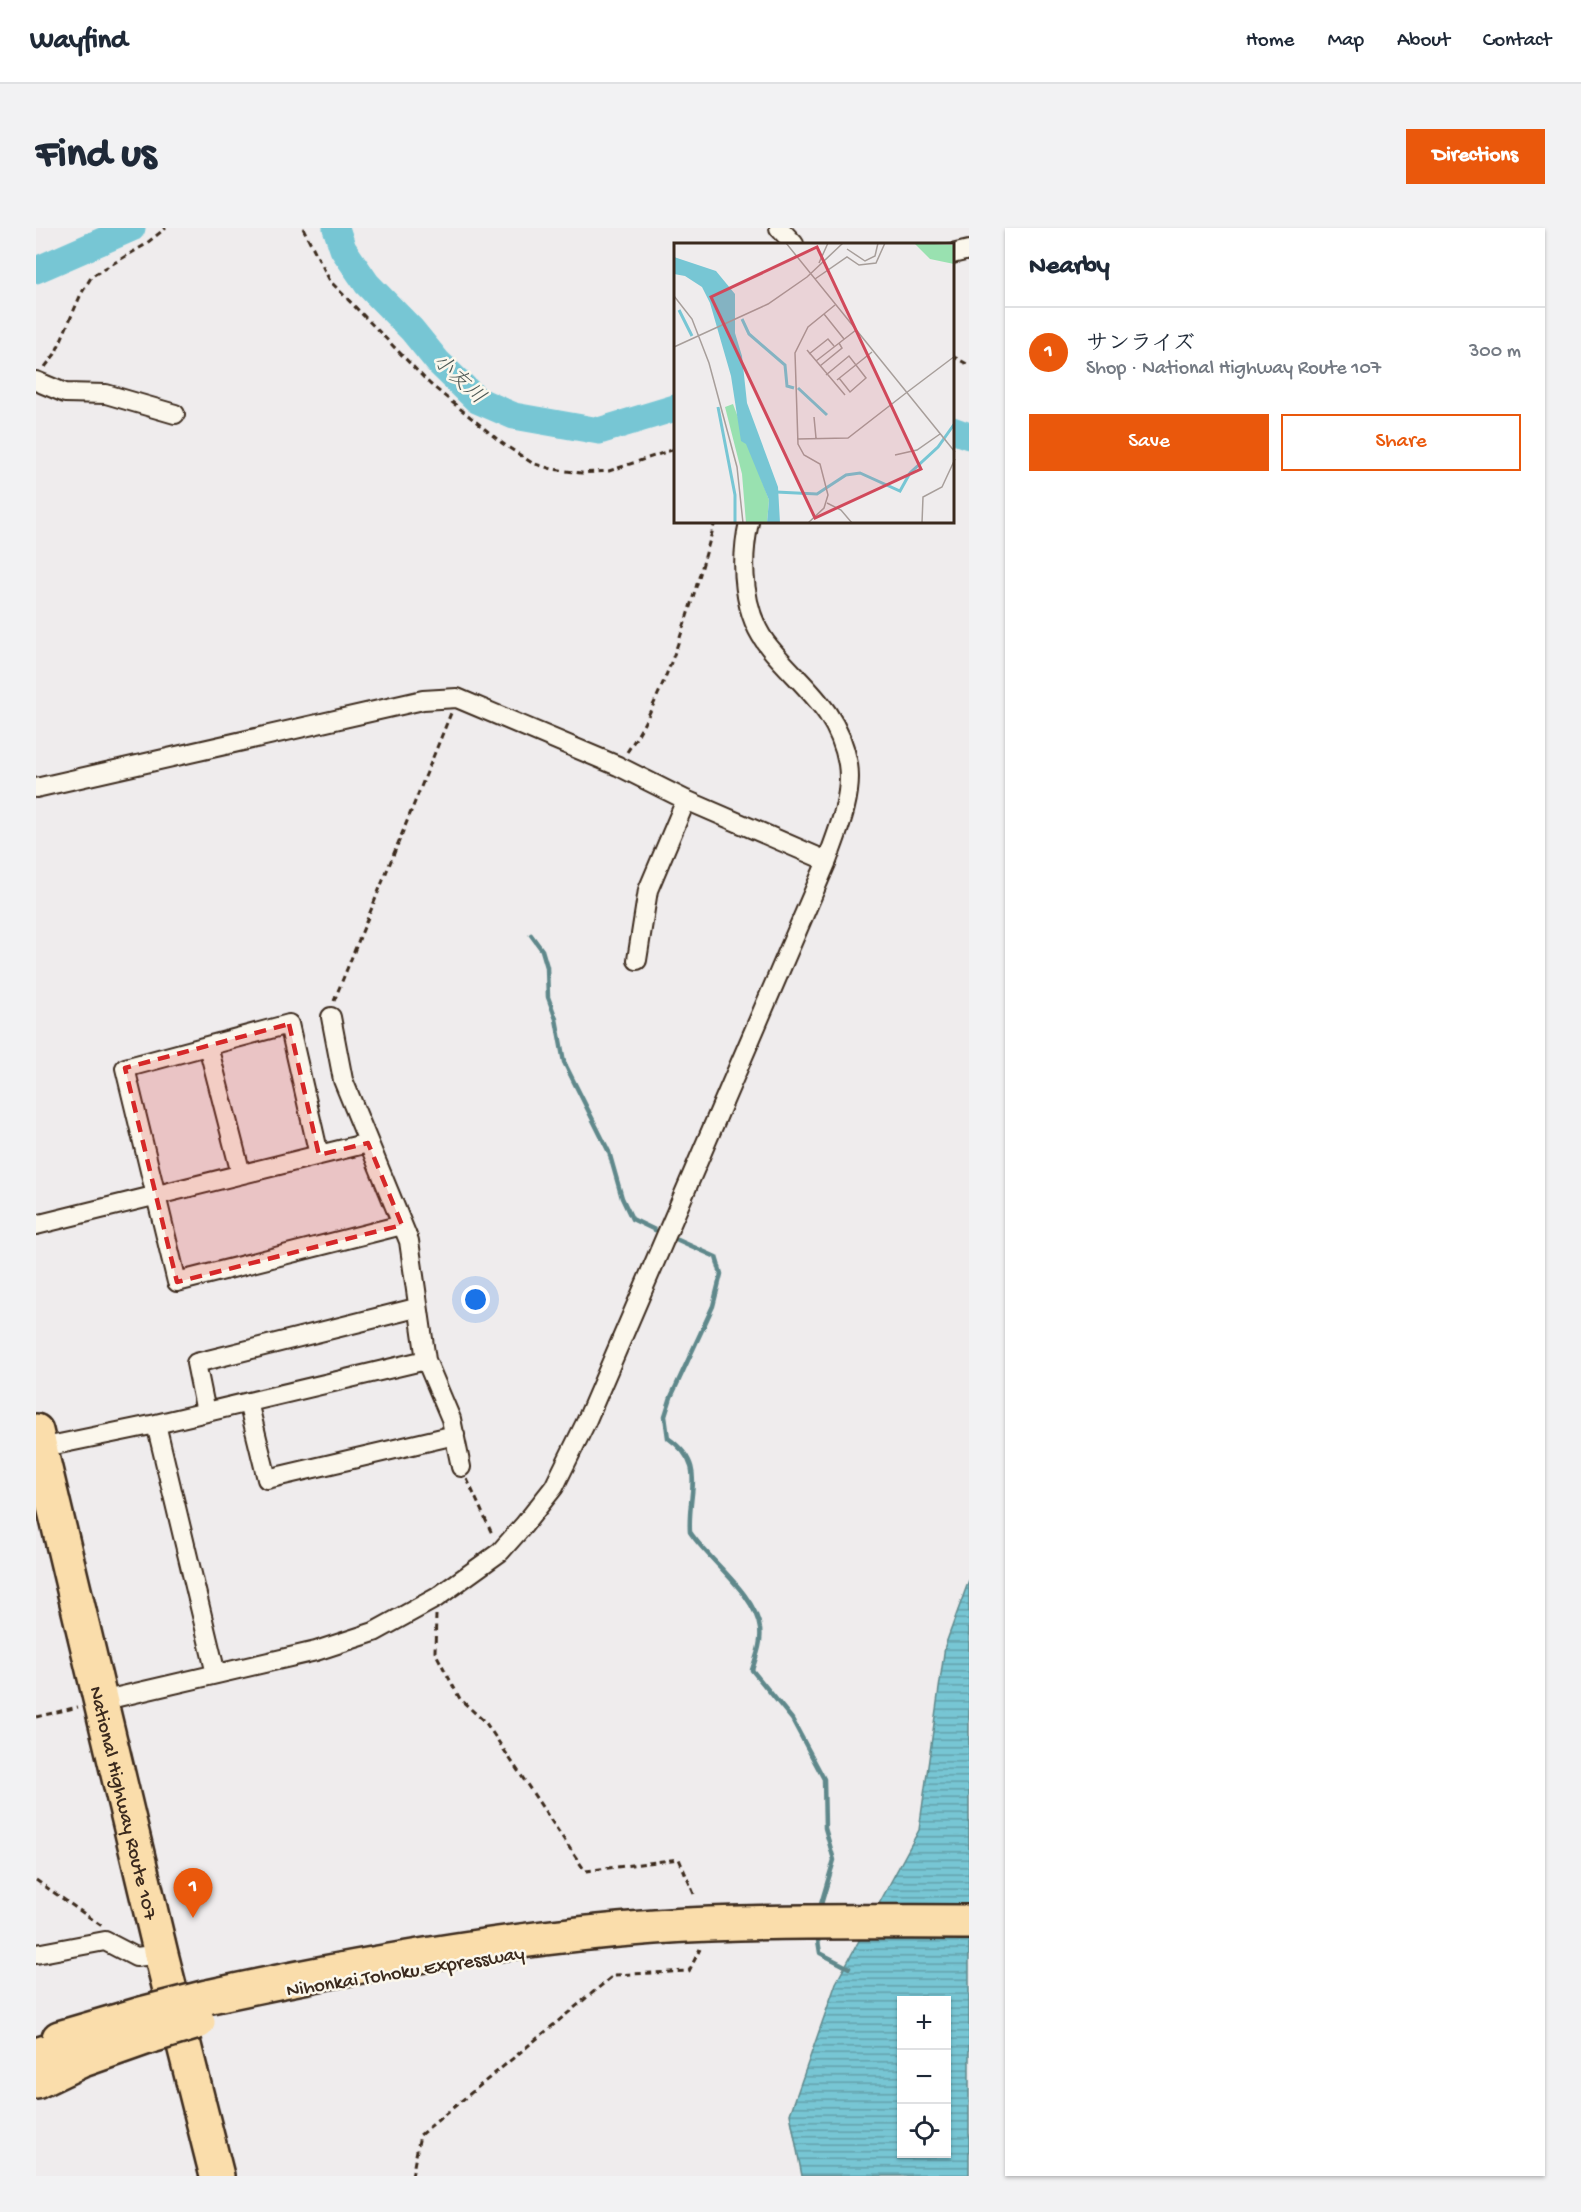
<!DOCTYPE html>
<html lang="en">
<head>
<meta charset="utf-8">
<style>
  body { margin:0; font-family:"Gochi Hand","Klee One",sans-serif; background:#f2f2f3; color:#1f2937 }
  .controls { position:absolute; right:18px; bottom:18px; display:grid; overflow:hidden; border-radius:0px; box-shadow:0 2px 4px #0004 }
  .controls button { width:54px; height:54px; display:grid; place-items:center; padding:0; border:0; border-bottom:2px solid #e0e1e3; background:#fff; color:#1f2937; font:30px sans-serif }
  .you { position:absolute; left:440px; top:1072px; width:21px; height:21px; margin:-15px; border:4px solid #fff; border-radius:50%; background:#1a73e8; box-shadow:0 0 0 9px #1a73e833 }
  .badge { display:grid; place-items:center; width:39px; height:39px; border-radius:50%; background:#ea580c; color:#fff; font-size:20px; font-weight:700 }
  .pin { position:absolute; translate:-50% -50px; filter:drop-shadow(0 2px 3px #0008) }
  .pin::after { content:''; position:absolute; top:32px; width:21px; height:18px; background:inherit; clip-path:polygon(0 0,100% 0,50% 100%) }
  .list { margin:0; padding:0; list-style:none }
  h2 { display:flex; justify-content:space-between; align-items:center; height:78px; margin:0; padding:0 24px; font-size:26px }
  h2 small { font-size:20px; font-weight:400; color:#747a83 }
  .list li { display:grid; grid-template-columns:39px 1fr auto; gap:18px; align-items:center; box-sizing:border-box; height:90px; padding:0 24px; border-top:2px solid #e0e1e3 }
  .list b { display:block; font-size:22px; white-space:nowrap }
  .list p { margin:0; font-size:20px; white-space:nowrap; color:#747a83 }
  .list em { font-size:20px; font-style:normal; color:#747a83 }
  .actions { display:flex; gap:12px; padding:18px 24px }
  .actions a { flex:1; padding:14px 0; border:2px solid #ea580c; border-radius:0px; text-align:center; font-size:21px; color:#ea580c }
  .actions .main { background:#ea580c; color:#fff }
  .icon { flex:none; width:33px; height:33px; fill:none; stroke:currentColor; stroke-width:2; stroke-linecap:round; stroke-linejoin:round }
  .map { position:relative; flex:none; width:933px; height:1948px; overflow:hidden; border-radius:0px }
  header { display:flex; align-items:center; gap:36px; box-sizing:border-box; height:84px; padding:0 30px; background:#fff; border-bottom:2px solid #e0e1e3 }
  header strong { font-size:28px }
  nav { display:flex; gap:33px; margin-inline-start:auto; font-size:21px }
  .intro { display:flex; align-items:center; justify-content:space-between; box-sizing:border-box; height:144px; padding:0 36px }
  h1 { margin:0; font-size:42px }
  .button { padding:15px 27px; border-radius:0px; background:#ea580c; color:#fff; font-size:21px; font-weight:700 }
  main { display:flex; gap:36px; padding:0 36px }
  aside { flex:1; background:#fff; border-radius:0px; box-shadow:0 2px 4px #0004 }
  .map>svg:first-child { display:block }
  .water { fill:url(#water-rules); stroke:#5f888b; stroke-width:1.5; fill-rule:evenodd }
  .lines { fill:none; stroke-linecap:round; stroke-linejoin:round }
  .stream { stroke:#5f888b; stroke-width:4.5 }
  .river { stroke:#77c6d4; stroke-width:27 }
  .street-casing { stroke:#3b2a1e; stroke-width:22 }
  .highway-casing { stroke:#3b2a1e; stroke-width:38 }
  .path { stroke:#3b2a1e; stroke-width:3; stroke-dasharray:6 4.5; stroke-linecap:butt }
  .street { stroke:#fbf7ec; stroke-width:18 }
  .highway { stroke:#faddab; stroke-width:33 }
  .highway-bridge-casing { stroke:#3b2a1e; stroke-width:38; stroke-linecap:butt }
  .highway-bridge { stroke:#faddab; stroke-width:33 }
  .marked { fill:#d62828; fill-opacity:0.2; stroke:#d62828; stroke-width:4.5; stroke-dasharray:12 8; stroke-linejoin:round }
  .labels { text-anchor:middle; stroke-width:5; stroke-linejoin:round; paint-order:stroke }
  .street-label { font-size:20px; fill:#3b2a1e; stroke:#fbf7ec }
  .water-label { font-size:21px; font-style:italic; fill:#4d5955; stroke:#fbf7ec }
  .inset-river { fill:none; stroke:#77c6d4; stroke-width:3 }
  .inset-road { fill:none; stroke:#a79e9a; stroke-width:1.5 }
  .view { fill:#d1495b; fill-opacity:0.15; stroke:#d1495b; stroke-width:3 }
  .inset-edge { fill:none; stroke:#3b2a1e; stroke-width:3 }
</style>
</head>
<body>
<header>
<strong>Wayfind</strong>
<nav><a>Home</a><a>Map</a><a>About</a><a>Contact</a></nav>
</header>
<div class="intro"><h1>Find us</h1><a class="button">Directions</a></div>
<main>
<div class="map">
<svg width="933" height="1948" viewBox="0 0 933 1948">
  <defs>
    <pattern id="water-rules" width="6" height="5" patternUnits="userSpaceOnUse" patternTransform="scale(1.5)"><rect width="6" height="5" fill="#77c6d4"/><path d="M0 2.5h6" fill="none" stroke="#63a1ab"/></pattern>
  </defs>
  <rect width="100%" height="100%" fill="#efeced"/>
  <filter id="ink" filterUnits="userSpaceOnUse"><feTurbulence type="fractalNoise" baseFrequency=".0167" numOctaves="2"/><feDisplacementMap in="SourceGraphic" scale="12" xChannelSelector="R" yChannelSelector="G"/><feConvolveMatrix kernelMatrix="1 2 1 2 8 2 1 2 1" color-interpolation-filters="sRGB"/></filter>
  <g filter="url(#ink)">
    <!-- water -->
    <path class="water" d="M933,1352V1948H766L754,1886L800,1755L883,1602L909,1418ZM866,1772H910V1926H866Z"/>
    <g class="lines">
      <!-- stream -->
      <path class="stream" d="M495,707L506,722L511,739L512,769L520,791L528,834L573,924L586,970L596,991L619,1002
        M642,1012L680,1029L685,1046L677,1078L635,1169L629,1188L632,1210C672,1238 651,1263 654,1304C673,1333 720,1366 724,1401C726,1415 720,1429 716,1442L756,1491L788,1551L789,1600L798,1632L783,1683
        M781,1706L784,1725L813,1740"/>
      <!-- river -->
      <path class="river" d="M300,0L307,21L331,56L376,102L402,134L441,172L478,188L563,203L639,180
        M0,42L96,0
        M916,202L933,208"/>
      <defs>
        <path id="street" d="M743,0L758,16
          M916,26L933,22
          M0,153L29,165L70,166L139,186
          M0,560L387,472L421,470L582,538L650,572L791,633
          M601,732L612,662L650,572
          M295,789L307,852L373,1013L390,1132L415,1191L425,1239
          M172,818L205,946
          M283,927L253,796L89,840L141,1054L366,997
          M0,997L332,915
          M212,1174L231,1251L419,1207
          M170,1184L160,1135L380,1080
          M120,1196L180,1446
          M4,1220L120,1196L390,1132
          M65,1473L280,1423L338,1404L400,1370L464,1324L488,1297L518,1259L550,1194L791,633C802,603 817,568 812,536C802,481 766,459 734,420C706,387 704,334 713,294
          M0,1726L69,1713L100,1729L125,1726"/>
        <g id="highway">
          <path id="s1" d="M0,1203L125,1726L181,1948"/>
          <path d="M171,1769C318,1737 469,1710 619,1699C723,1692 829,1694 933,1694"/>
          <path d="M23,1810L105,1786"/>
          <path d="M0,1827L49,1812"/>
          <path d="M0,1854L44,1833L112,1809"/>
        </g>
      </defs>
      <!-- street casing -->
      <use href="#street" class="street-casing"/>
      <!-- highway casing -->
      <use href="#highway" class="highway-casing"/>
      <!-- path -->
      <path class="path" d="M267,0L294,53L394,156L466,215L496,235L516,241L545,245L573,243L639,221
        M916,128L933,137
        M9,139L19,126L45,66L56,48L107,18L130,0
        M591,524C633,462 658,366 679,294
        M298,773L415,485
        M431,1251L457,1308
        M400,1387L399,1424L424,1471L450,1495L549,1643L643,1631L658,1666
        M0,1489L42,1479
        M0,1652L66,1698
        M376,1948L384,1907L578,1747L653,1743L664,1721"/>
      <!-- street -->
      <use href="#street" class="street"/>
      <!-- highway -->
      <use href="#highway" class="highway"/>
      <defs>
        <path id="highway-bridge" d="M105,1786L171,1769
          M112,1809L162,1794"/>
      </defs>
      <!-- highway-bridge casing -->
      <use href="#highway-bridge" class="highway-bridge-casing"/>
      <!-- highway-bridge -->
      <use href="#highway-bridge" class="highway-bridge"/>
    </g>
  </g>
  <!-- marked area -->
  <path class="marked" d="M253,796L283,927L332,915L366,997L141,1054L89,840Z"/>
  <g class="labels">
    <!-- street labels -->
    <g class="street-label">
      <text dy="7" stroke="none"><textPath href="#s1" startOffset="382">National Highway Route 107</textPath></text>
      <text transform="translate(369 1742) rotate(-9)" y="7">Nihonkai Tohoku Expressway</text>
    </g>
    <!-- water labels -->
    <g class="water-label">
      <text transform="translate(424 150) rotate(43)" y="7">小友川</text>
    </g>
  </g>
  <!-- overview -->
  <g transform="translate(638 15)">
    <rect width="280" height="280" fill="#efeced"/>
    <path d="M59,161L95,257L93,280H72L68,231L51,164Z" fill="#99e1b0"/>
    <path d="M240,0L280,2V21L256,16Z" fill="#99e1b0"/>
    <path d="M0,14L42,28L61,51V90L68,113L73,160L104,244L106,280H93L95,257L72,201L67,198L57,133L36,60L28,44L11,33L0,31Z" fill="#77c6d4"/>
    <path class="inset-river" d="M5,67L18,93M68,76L75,91L111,122L113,143L120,145M124,145L153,172M44,164L61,252V280M102,249L143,251L172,232L186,230L226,248L236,230L264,204L281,180"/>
    <path class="inset-road" d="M112,0L281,209M173,6L191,18L201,13L204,0M145,20L154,0M141,36L173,14L185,22L202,20L211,0M0,53L18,76L35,120L63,224L69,280M150,71L170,96M0,104L94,61L133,34L169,0M133,107L171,152M135,111L154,96L160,103M142,118L182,87M146,123L168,105L165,100M152,132L175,113L192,135L176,149L165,135M163,137L198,109M232,150L281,113M140,174L142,195M123,196L174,195L232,150M221,212L243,207L266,191M153,260L167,267L178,280M134,280L150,265L154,252L146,221L130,212L124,201L121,110L134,84L161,62M248,280L249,254L268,244L281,216"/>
    <path class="view" d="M143,4L247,226L141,275L37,54Z"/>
    <rect width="280" height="280" class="inset-edge"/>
  </g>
</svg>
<div class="controls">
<button>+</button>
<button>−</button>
<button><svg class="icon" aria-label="locate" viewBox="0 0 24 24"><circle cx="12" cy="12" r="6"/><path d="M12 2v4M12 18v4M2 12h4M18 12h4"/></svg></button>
</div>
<div class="you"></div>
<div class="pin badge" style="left:157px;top:1690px">1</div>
</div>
<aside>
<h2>Nearby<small></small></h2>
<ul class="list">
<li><span class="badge">1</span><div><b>サンライズ</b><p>Shop · National Highway Route 107</p></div><em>300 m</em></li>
</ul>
<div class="actions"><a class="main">Save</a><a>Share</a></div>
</aside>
</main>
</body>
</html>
